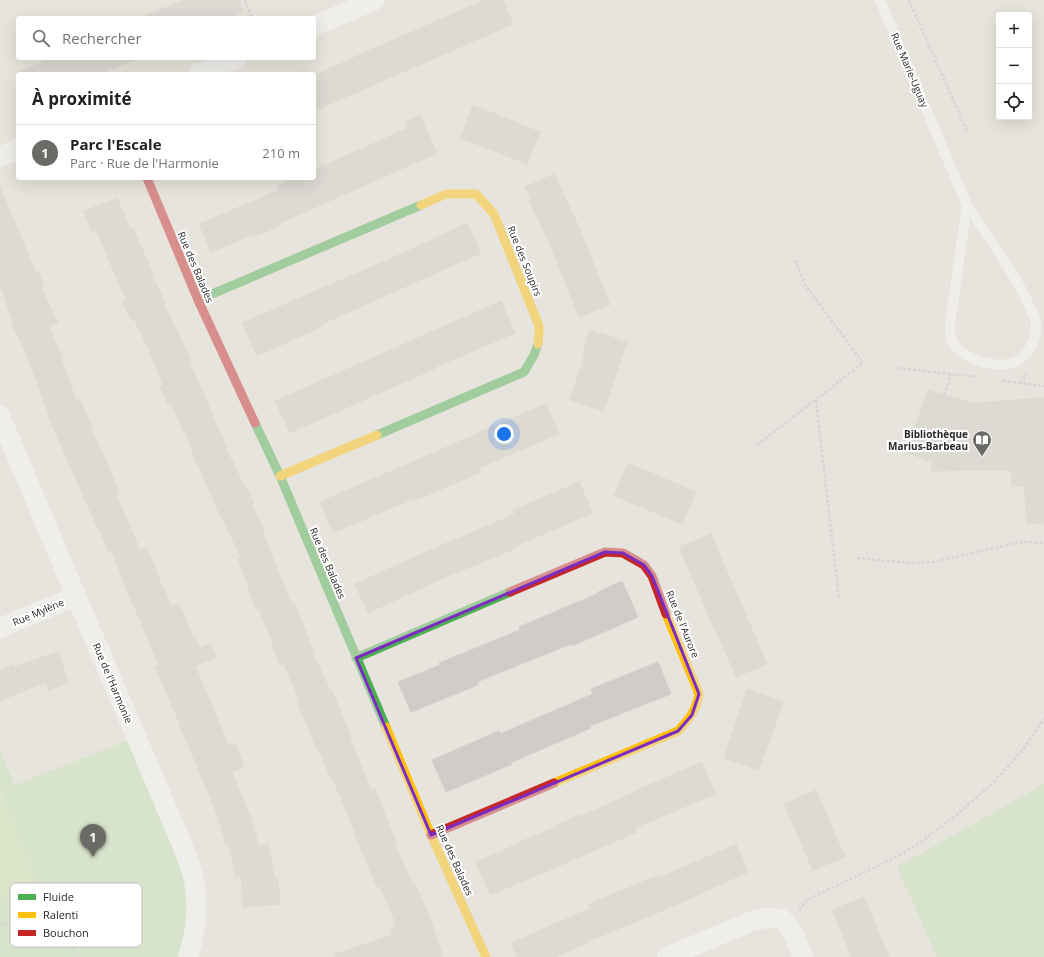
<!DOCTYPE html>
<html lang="fr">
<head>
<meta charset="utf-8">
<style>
  body { margin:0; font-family:"Open Sans",sans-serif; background:#f6f6f6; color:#202124 }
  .controls { position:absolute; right:12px; top:12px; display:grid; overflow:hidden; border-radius:4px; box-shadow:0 4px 16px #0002 }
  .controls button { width:36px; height:36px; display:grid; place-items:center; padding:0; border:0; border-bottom:1px solid #e0e0e0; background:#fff; color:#202124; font:20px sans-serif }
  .you { position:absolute; left:504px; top:434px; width:14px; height:14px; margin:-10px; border:3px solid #fff; border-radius:50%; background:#1a73e8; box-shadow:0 0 0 6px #1a73e833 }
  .badge { display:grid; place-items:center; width:26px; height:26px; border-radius:50%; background:#6b6a67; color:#fff; font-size:13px; font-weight:700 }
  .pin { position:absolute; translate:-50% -33px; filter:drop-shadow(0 1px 2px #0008) }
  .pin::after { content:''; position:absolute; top:21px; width:14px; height:12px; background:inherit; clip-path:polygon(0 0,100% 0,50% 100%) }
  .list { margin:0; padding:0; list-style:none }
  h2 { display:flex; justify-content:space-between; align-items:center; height:52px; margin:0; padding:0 16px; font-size:17px }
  h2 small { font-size:13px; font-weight:400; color:#757577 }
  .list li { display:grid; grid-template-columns:26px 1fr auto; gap:12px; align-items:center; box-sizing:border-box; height:56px; padding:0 16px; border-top:1px solid #e0e0e0 }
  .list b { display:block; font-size:15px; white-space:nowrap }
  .list p { margin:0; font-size:13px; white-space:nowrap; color:#757577 }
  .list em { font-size:13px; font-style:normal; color:#757577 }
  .icon { flex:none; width:22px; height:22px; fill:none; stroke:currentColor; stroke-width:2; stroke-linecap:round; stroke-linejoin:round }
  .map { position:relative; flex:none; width:1044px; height:957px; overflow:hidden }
  .search { position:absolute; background:#fff; box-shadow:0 4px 16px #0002; left:16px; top:16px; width:300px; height:44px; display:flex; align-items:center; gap:10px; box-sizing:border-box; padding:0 14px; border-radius:4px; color:#757577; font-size:15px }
  .panel { position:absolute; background:#fff; box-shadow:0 4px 16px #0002; left:16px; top:72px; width:300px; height:108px; border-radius:4px }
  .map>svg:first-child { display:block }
  .green { fill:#c4e2b6 }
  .pitch { fill:#cee7b3 }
  .building { fill:#d0cdc8; stroke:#d2cfc9 }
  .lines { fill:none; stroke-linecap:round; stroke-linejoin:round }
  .path { stroke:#c4c3c3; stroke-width:2.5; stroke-dasharray:3 2; stroke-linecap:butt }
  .lane { stroke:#fbfbfa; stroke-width:10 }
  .street { stroke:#fbfbfa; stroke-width:20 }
  .fast { stroke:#4caf50; stroke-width:9 }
  .slow { stroke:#ffc107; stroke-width:9 }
  .jam { stroke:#c62828; stroke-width:9 }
  .marked { fill:none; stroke:#7b2cbf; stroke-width:3; stroke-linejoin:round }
  .labels { text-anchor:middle; stroke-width:4; stroke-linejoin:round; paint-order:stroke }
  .street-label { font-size:10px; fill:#282828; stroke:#fff }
  .poi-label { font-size:10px; font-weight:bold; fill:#282828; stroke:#fff; text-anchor:end }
  .key { fill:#fff; stroke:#bebebe; stroke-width:1 }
  .key-label { font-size:11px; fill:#282828 }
</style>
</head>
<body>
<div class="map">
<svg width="1044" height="957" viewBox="0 0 1044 957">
  <rect width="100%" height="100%" fill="#e7e4dd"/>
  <!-- green -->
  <path class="green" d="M136,737L192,872L188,957H0V750L15,785Z
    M1044,784V957H937L897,867Z"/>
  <!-- pitch -->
  <path class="pitch" d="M0,785L36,884L0,898Z"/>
  <!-- building -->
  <path class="building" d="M185,0H239L243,11L227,18H142V17Z
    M485,0H503L513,24L314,111V75L354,58V57Z
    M52,58H137V59L99,74H14Z
    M473,105L540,132L527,164L461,138Z
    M420,115L437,153L278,224L279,226L254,237L253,235L211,252L199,224L279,190L277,186L296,178H314V170L408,128L405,122Z
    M554,174L577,223L610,305L579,317L549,242L529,200L531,199L525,187Z
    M0,187L36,273L39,272L44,287L41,288L58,323L49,326L62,358L61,359L77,402L80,401L92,427L91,428L104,456L119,492L116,494L140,550L147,547L160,581L172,606L179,603L194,639L196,638L200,648L211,644L216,658L195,666L229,746L235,743L244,767L232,772L250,816L259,846L268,844L275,879H278L280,904L243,907L241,876L236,877L229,844L226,845L218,817L204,782H203L194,759L180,726H181L155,667L159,666L141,622L127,591L112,552L109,553L99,529H98L48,416L49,415L38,385L26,353L12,324L13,323L0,285Z
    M117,198L130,229L133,228L153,274L152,275L166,304L164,305L183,343L191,361L189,362L202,390L219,431L220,430L231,460L232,459L244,487L246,486L254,504L252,505L265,532L263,533L291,603L294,601L314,653H313L330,690H332L351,737L350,738L371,790L375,789L396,842L394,843L412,883L414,882L428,912L443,957H335V954L392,935L390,929L397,926L380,886L377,887L362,852L354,832H355L332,777L330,778L320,751L318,752L310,733L298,704L301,703L284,665L280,666L272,645L274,644L258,608L256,609L248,589L250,588L238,559L241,558L222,517L221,518L198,464L197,465L185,431L183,432L172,404L168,405L160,387L163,385L149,350L134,319L131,320L122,301L126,300L96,230L92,232L84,211Z
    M467,223L481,253L322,324L323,326L257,356L242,323L401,254Z
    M501,301L515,333L436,367V368L290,433L275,401Z
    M590,330L627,342L604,411L570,400L585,354H583Z
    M928,390L972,403L1044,398V523L1027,524L1024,486H1012L1011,470L931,471L932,462L906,452Z
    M546,404L559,434L479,468L481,472L414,501L413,499L333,533L320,502L479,433V432Z
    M628,463L696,492L682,524L614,496Z
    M579,482L593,513L513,547L514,549L441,579L368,613L355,584L435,548L515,514L513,510Z
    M711,534L767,664L736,677L718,635H717L679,547Z
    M622,581L638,617L572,646L571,644L477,682L478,685L411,712L398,682L440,665L439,663L520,630L519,627L599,593L598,592Z
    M58,652L69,683L48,690L46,683L26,690L0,701V670L13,664L14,667Z
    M658,662L671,694L590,726L591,728L512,762V764L446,792L432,760L499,731L500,734L593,694L591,689Z
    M747,689L783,702L759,770L724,758Z
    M702,762L715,794L635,828L637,832L557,867L490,895L476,862L517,844V843L555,827V826L579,815V817L635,792V791Z
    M816,790L845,857L813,870L784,804Z
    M736,844L748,872L669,908L589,941L590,942L555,957H517L511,943L591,908L589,904L656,876L657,879Z
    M864,897L889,957H852L832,910Z"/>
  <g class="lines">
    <!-- path -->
    <path class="path" d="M245,0L252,18
      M909,0L967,131
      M898,368L978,377
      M1003,381L1044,386
      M1020,383L1027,373
      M944,395L951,374
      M816,400L839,599
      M757,445L863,363L805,285L795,260
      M857,558L909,563L933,562L1021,542L1044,543
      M799,910L807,900L904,853L925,839L959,813L992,784L1021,752L1044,719
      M0,925L2,924C19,920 37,917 53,925C56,926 60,928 62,930C69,936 72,948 76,957"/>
    <!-- lane -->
    <path class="lane" d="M880,0C900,47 920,95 940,142C946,156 952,170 958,184C961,191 964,199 968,206C988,238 1012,268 1028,303C1032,312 1037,319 1036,329C1035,341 1029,353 1019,360C1001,372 962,360 952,341C949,334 950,324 951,317L967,204"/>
    <!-- street -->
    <path class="street" d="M314,26L375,0
      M198,74L237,58
      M0,157L18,149
      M0,416L76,596L181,842C185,852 189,862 192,872C199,900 197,930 188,957
      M0,628L76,596
      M667,957L750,922L766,918L782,919L793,933L803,957"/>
    <!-- fast -->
    <path class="fast" d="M198,300L421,205
      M255,423L280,476L386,727
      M377,435L524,372L534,355L538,344
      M356,658L510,592"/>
    <!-- slow -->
    <path class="slow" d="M421,205L446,194H476L494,214L539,326V333L538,344
      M280,476L377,435
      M386,727L431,835L486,957
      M554,783L678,731C689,719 696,711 699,694L666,614"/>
    <!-- jam -->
    <path class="jam" d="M147,178L198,300L255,423
      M510,592L605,552L623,553L644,565L652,576L666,614
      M431,835L554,783"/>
  </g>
  <!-- marked area -->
  <path d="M0 0H1044V957H0ZM605,552L623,553L644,565L652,576L699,694L692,715L678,731L431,835L356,658Z" fill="#e7e4dd" fill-opacity=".55" fill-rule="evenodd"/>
  <path class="marked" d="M605,552L623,553L644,565L652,576L699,694L692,715L678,731L431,835L356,658Z"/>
  <!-- icons -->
  <defs>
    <symbol id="library-pin" viewBox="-11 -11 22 30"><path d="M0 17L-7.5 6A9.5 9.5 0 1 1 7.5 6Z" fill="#6b6a67" stroke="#fff"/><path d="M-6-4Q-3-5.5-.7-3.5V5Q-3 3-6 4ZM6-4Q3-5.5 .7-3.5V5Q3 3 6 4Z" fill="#fff"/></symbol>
  </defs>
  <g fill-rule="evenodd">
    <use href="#library-pin" x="971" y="429" width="22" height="30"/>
  </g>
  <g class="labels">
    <!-- street labels -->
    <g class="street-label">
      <text transform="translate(910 70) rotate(67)" y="4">Rue Marie-Uguay</text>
      <text transform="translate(525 261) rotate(68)" y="4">Rue des Soupirs</text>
      <text transform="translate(196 267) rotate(67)" y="4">Rue des Balades</text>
      <text transform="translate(328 563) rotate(67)" y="4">Rue des Balades</text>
      <text transform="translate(38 612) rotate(-23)" y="4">Rue Mylène</text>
      <text transform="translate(683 624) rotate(68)" y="4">Rue de l'Aurore</text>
      <text transform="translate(113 683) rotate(67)" y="4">Rue de l'Harmonie</text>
      <text transform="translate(455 860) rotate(66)" y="4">Rue des Balades</text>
    </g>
    <!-- poi labels -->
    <g class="poi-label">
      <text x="968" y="438">Bibliothèque<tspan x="968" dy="12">Marius-Barbeau</tspan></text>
    </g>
  </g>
  <!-- legend -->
  <rect x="10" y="883" width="132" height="64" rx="6" class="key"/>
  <rect x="18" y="894" width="18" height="6" fill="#4caf50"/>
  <rect x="18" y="912" width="18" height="6" fill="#ffc107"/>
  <rect x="18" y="930" width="18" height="6" fill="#c62828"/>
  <g class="key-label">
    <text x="43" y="901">Fluide</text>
    <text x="43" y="919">Ralenti</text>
    <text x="43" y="937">Bouchon</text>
  </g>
</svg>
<div class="controls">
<button>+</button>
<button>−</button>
<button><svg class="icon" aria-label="locate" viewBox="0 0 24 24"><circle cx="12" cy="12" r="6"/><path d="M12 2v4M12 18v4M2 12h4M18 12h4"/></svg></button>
</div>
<div class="you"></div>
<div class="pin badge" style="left:93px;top:857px">1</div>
<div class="search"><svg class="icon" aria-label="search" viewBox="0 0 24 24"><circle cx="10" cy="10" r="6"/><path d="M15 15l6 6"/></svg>Rechercher</div>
<section class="panel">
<h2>À proximité<small></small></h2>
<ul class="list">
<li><span class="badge">1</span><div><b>Parc l'Escale</b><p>Parc · Rue de l'Harmonie</p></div><em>210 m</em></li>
</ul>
</section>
</div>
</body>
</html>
